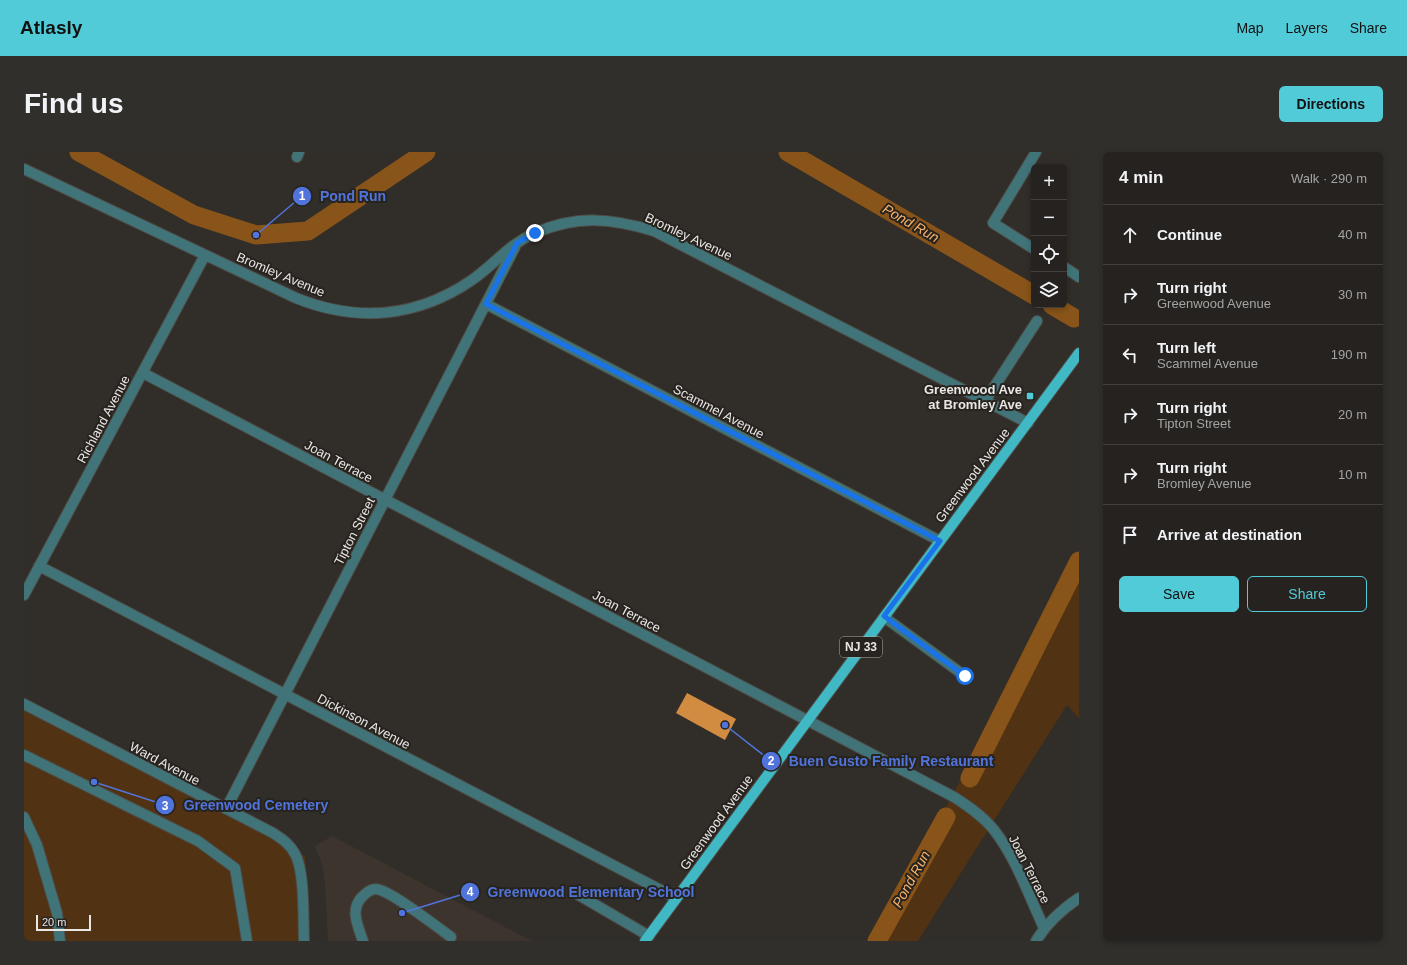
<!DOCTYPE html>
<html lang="en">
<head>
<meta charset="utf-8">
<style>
  body { margin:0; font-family:Helvetica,sans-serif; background:#312f2c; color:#f1f3f6 }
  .controls { position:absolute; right:12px; top:12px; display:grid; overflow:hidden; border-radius:6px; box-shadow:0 2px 6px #0003 }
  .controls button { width:36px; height:36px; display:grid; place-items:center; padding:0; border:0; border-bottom:1px solid #423f3d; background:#25221f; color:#f1f3f6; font:20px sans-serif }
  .scale { position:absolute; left:12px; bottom:10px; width:55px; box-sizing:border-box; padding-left:4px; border:2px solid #e9e6e4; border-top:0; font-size:11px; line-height:14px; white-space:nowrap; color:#e9e6e4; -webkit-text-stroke:3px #27231f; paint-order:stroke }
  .stop { position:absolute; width:12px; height:12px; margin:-9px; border:3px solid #1a73e8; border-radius:50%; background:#fff }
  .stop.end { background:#1a73e8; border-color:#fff; box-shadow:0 1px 4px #0008 }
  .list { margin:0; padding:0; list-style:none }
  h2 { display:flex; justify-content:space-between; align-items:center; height:52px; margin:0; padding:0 16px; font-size:17px }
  h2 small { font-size:13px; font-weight:400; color:#a3a4a4 }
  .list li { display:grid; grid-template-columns:26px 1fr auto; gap:12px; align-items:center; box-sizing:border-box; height:60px; padding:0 16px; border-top:1px solid #423f3d }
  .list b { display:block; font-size:15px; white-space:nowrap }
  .list p { margin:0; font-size:13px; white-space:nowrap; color:#a3a4a4 }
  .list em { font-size:13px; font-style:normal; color:#a3a4a4 }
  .actions { display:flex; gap:8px; padding:12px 16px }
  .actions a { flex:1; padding:9px 0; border:1px solid #52cbd8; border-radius:6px; text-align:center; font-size:14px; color:#52cbd8 }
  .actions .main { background:#52cbd8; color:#111 }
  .icon { flex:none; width:22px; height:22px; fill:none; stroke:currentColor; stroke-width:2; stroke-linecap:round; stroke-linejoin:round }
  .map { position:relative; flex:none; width:1055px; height:789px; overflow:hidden; border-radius:6px }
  header { display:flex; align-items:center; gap:24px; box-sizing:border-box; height:56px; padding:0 20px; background:#52cbd8; color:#111 }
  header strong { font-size:19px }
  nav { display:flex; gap:22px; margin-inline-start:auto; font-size:14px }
  .intro { display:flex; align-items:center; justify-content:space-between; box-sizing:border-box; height:96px; padding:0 24px }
  h1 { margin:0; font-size:28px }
  .button { padding:10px 18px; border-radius:6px; background:#52cbd8; color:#111; font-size:14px; font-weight:700 }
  main { display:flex; gap:24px; padding:0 24px }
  aside { flex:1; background:#25221f; border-radius:6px; box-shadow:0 2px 6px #0003 }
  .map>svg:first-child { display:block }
  .built { fill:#3d352d }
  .green { fill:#513212 }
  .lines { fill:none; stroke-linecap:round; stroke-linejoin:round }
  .canal { stroke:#885419; stroke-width:19 }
  .building { fill:#d28c42 }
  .minor-casing { stroke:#4e4b47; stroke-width:12 }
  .major-casing { stroke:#4e4b47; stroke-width:12 }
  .minor { stroke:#407479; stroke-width:10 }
  .major { stroke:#41b9c5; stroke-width:10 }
  .route { stroke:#1a73e8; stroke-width:5 }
  .poi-dot { fill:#52cbd8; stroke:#27231f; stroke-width:1.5 }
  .labels { text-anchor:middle; stroke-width:4; stroke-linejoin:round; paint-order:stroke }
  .shield { fill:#27231f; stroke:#afaca9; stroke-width:1 }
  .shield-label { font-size:12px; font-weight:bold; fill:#e9e6e4 }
  .street-label { font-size:13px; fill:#e9e6e4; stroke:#27231f }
  .poi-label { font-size:13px; font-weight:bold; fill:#e9e6e4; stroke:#27231f; text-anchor:end }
  .water-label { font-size:14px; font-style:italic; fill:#fab269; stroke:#27231f }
  .leader { fill:none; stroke:#5074db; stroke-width:1.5 }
  .callout-dot { fill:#5074db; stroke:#27231f; stroke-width:1.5 }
  .mark-label { font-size:12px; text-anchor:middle; font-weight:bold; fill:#fff }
  .callout-label { font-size:14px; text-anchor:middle; font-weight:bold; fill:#5074db; stroke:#27231f; stroke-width:4; stroke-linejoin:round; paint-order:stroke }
</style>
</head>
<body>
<header>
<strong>Atlasly</strong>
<nav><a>Map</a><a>Layers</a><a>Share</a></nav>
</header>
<div class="intro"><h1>Find us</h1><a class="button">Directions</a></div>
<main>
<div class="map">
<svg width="1055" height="789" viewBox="0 0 1055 789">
  <rect width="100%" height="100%" fill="#312d29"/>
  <!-- built -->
  <path class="built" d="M308,684L508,789H304L301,733L299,715L291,694Z"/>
  <!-- green -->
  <path class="green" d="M1055,404V566L1043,553L894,789H851Z
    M0,555L281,704L286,789H0Z"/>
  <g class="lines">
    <!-- canal -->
    <path class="canal" d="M55,0L170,63L232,83L284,79L402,0
      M764,0L1010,143
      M1028,153L1050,166
      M946,626L1055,409
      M853,789L922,665"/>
  </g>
  <!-- building -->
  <path class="building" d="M663,541L712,567L701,588L652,561Z"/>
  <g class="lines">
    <defs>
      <path id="minor" d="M273,5L275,0
        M0,17L272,146C334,171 394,165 448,128C470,113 485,92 511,81C553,63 587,66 630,79L1004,271
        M1010,97L969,71L1012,0
        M1040,115L1055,125
        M462,152L916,389
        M119,221L930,645C944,654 959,664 970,678C992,706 1005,744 1020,776
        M961,249L1013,169
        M15,414L652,746
        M0,443L181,103
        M860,465L941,524
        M0,552L249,681C258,687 266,692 271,702C281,719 279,768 280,789
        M0,603L174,689L211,716L223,789
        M202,657L491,95
        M0,665L13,693L33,761L36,789
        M553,742L625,784
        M339,789C334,774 325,757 339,744C343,740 347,737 352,737C366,738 413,775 427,785
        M1012,789C1023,771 1037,758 1055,746"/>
      <path id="major" d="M621,789L1055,201"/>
    </defs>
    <!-- minor casing -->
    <use href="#minor" class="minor-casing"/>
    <!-- major casing -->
    <use href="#major" class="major-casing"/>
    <!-- minor -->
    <use href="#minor" class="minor"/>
    <!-- major -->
    <use href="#major" class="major"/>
  </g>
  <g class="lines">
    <!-- route -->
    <path class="route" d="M511,81L493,91L462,152L916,389L860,464L941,524"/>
  </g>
  <!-- markers -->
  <rect class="poi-dot" x="1002" y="240" width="8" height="8" rx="2"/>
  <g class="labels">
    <!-- shield labels -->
    <rect class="shield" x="816" y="485" width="42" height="20" rx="3"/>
    <g class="shield-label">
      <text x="837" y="499">NJ 33</text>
    </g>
    <!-- street labels -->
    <g class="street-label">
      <text transform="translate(665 84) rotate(25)" y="5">Bromley Avenue</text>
      <text transform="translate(257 122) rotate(23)" y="5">Bromley Avenue</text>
      <text transform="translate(695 259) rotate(28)" y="5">Scammel Avenue</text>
      <text transform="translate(79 267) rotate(-62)" y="5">Richland Avenue</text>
      <text transform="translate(315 309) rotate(28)" y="5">Joan Terrace</text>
      <text transform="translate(948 323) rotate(-53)" y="5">Greenwood Avenue</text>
      <text transform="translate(330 379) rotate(-63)" y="5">Tipton Street</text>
      <text transform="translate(603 459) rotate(28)" y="5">Joan Terrace</text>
      <text transform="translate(340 569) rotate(28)" y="5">Dickinson Avenue</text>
      <text transform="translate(141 611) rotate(28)" y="5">Ward Avenue</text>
      <text transform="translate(692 670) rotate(-54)" y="5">Greenwood Avenue</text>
      <text transform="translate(1006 717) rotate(63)" y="5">Joan Terrace</text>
    </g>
    <!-- poi labels -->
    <g class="poi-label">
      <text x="998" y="242">Greenwood Ave<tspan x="998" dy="15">at Bromley Ave</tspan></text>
    </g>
    <!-- water labels -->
    <g class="water-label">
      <text transform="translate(887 71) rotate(30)" y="5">Pond Run</text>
      <text transform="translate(887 727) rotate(-61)" y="5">Pond Run</text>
    </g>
  </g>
  <!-- callouts -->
  <path class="leader" d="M232 83L278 44M701 573L747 609M70 630L141 653M378 761L446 740"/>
  <g class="callout-dot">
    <circle cx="232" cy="83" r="4"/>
    <circle cx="701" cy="573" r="4"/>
    <circle cx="70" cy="630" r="4"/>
    <circle cx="378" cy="761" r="4"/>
    <circle cx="278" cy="44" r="10"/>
    <circle cx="747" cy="609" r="10"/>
    <circle cx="141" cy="653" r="10"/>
    <circle cx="446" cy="740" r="10"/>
  </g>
  <g class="mark-label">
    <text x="278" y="48">1</text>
    <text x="747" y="613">2</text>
    <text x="141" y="658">3</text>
    <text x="446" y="744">4</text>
  </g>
  <g class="callout-label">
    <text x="329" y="49">Pond Run</text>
    <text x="867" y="614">Buen Gusto Family Restaurant</text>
    <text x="232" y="658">Greenwood Cemetery</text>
    <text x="567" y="745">Greenwood Elementary School</text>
  </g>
</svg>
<div class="controls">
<button>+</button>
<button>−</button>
<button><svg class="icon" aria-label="locate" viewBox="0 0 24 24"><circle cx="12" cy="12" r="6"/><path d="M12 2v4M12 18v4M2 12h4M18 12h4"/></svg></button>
<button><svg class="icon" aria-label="layers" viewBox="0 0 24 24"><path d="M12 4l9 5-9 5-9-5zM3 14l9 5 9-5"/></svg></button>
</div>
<div class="scale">20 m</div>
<div class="stop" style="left:941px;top:524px"></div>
<div class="stop end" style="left:511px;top:81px"></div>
</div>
<aside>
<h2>4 min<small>Walk · 290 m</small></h2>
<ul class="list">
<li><svg class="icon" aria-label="ahead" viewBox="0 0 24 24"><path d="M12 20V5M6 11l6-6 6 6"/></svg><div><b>Continue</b></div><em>40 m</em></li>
<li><svg class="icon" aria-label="right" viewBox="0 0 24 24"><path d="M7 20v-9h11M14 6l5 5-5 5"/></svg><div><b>Turn right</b><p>Greenwood Avenue</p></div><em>30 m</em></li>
<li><svg class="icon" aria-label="left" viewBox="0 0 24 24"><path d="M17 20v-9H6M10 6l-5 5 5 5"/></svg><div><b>Turn left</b><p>Scammel Avenue</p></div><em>190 m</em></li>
<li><svg class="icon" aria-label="right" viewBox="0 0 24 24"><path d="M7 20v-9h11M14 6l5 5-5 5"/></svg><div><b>Turn right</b><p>Tipton Street</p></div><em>20 m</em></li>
<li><svg class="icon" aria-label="right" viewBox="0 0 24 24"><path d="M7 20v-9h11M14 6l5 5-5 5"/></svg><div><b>Turn right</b><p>Bromley Avenue</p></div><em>10 m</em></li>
<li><svg class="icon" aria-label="arrive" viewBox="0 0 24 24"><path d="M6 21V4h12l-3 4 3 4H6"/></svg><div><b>Arrive at destination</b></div></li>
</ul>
<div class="actions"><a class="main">Save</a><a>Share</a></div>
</aside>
</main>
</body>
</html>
